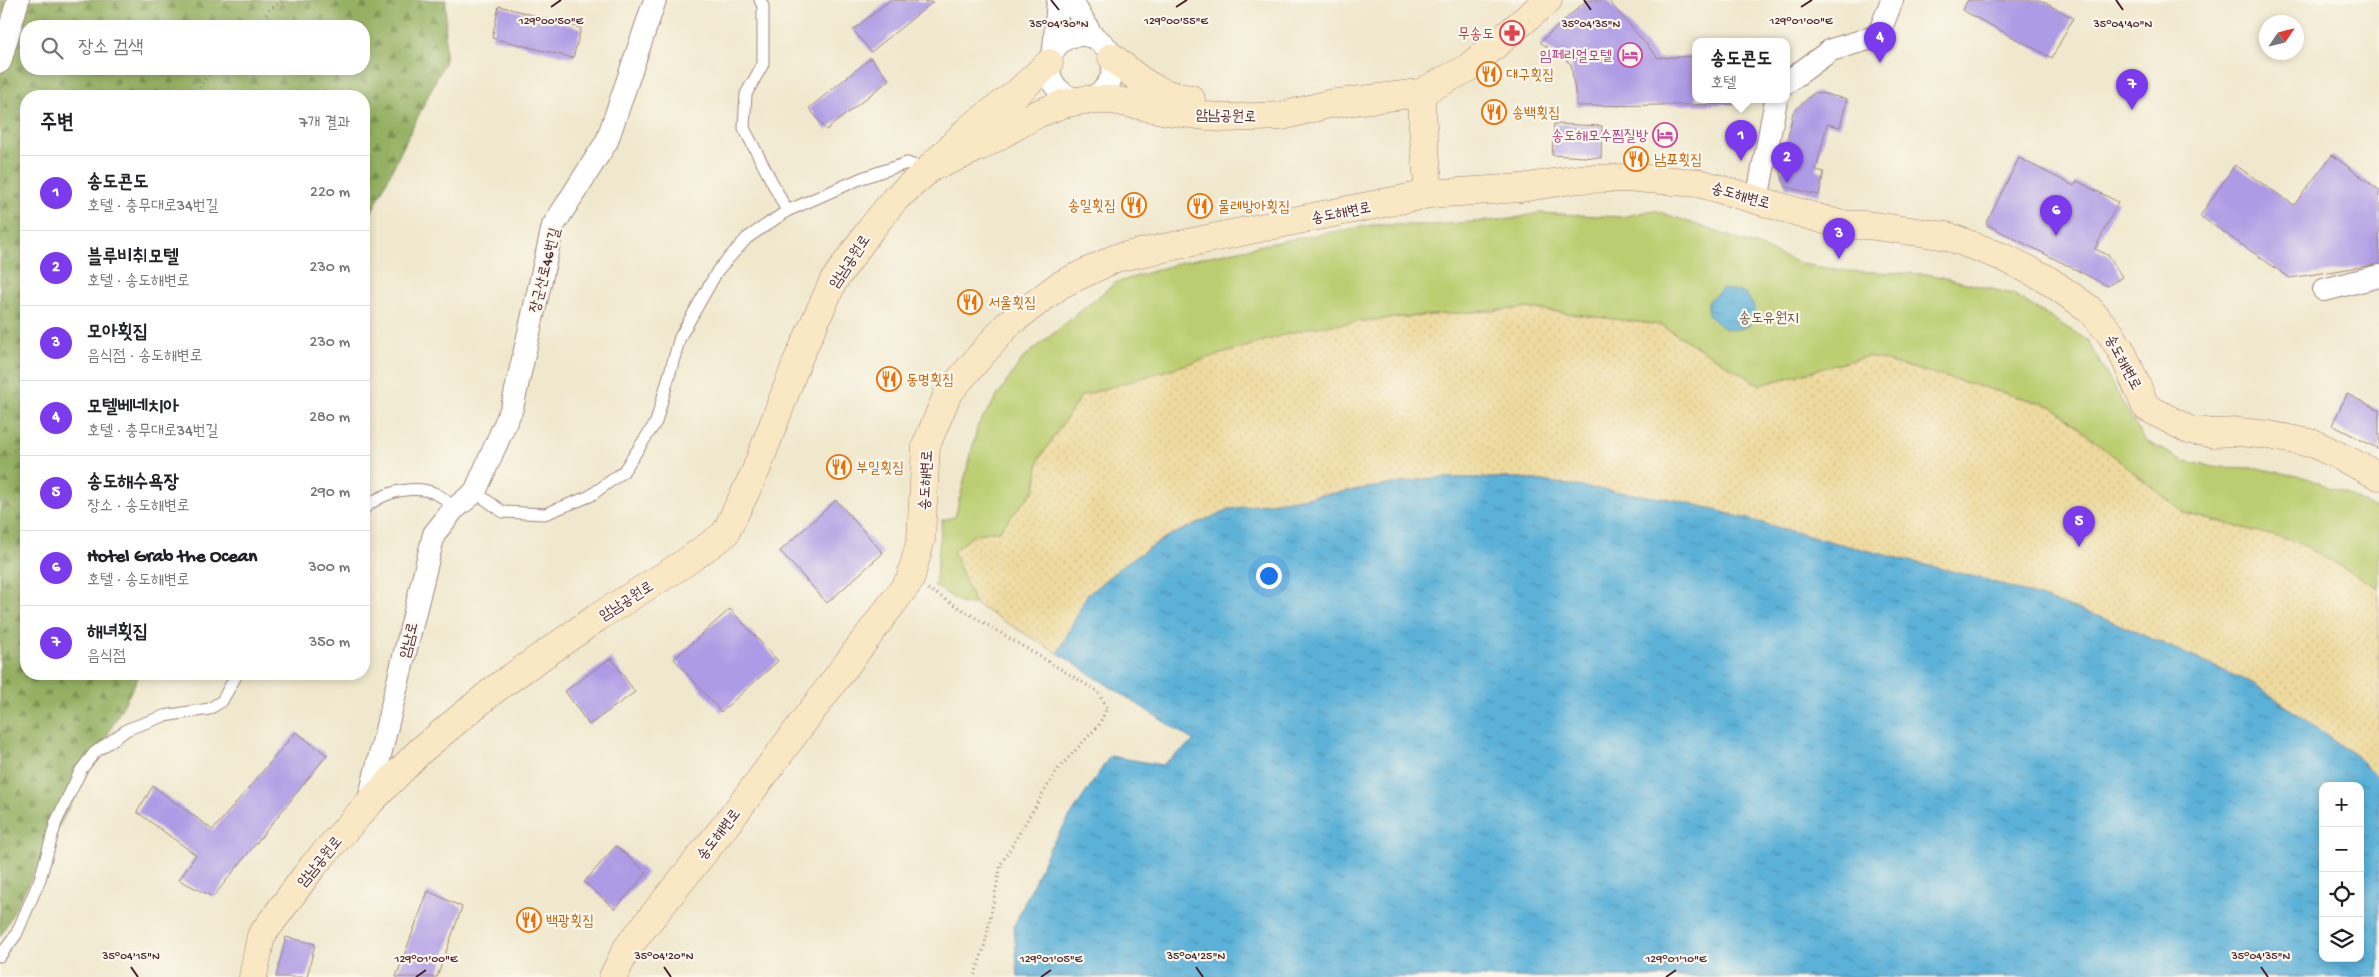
<!DOCTYPE html>
<html lang="ko">
<head>
<meta charset="utf-8">
<style>
  body { margin:0; font-family:"Gochi Hand","Poor Story",sans-serif; background:#f2f2f2; color:#202124 }
  .controls { position:absolute; right:15px; bottom:15px; display:grid; overflow:hidden; border-radius:10px; box-shadow:0 2px 8px #0003 }
  .controls button { width:45px; height:45px; display:grid; place-items:center; padding:0; border:0; border-bottom:1px solid #e0e0e0; background:#fff; color:#202124; font:25px sans-serif }
  .compass { position:absolute; left:2259px; top:15px; width:45px; height:45px; border-radius:50%; background:#fff; box-shadow:0 2px 8px #0003; rotate:55deg }
  .you { position:absolute; left:1268px; top:575px; width:18px; height:18px; margin:-12px; border:4px solid #fff; border-radius:50%; background:#1a73e8; box-shadow:0 0 0 8px #1a73e833 }
  .badge { display:grid; place-items:center; width:32px; height:32px; border-radius:50%; background:#7c3aed; color:#fff; font-size:16px; font-weight:700 }
  .pin { position:absolute; translate:-50% -41px; filter:drop-shadow(0 1px 2px #0008) }
  .pin::after { content:''; position:absolute; top:26px; width:18px; height:15px; background:inherit; clip-path:polygon(0 0,100% 0,50% 100%) }
  .popup { position:absolute; left:1692px; top:38px; width:98px; height:65px; box-sizing:border-box; display:grid; place-content:center; border-radius:10px; background:#fff; filter:drop-shadow(0 1px 4px #0005); font-size:16px; white-space:nowrap; color:#757577 }
  .popup b { font-size:19px; color:#202124 }
  .popup::after { content:''; position:absolute; left:50%; top:100%; margin-left:-10px; border:10px solid transparent; border-top-color:#fff }
  .list { margin:0; padding:0; list-style:none }
  h2 { display:flex; justify-content:space-between; align-items:center; height:65px; margin:0; padding:0 20px; font-size:21px }
  h2 small { font-size:16px; font-weight:400; color:#757577 }
  .list li { display:grid; grid-template-columns:32px 1fr auto; gap:15px; align-items:center; box-sizing:border-box; height:75px; padding:0 20px; border-top:1px solid #e0e0e0 }
  .list b { display:block; font-size:19px; white-space:nowrap }
  .list p { margin:0; font-size:16px; white-space:nowrap; color:#757577 }
  .list em { font-size:16px; font-style:normal; color:#757577 }
  .icon { flex:none; width:28px; height:28px; fill:none; stroke:currentColor; stroke-width:2; stroke-linecap:round; stroke-linejoin:round }
  .map { position:relative; flex:none; width:2379px; height:977px; overflow:hidden }
  .search { position:absolute; background:#fff; box-shadow:0 2px 8px #0003; left:20px; top:20px; width:350px; height:55px; display:flex; align-items:center; gap:12px; box-sizing:border-box; padding:0 18px; border-radius:20px; color:#757577; font-size:19px }
  .panel { position:absolute; background:#fff; box-shadow:0 2px 8px #0003; left:20px; top:90px; width:350px; height:590px; border-radius:20px }
  .map>svg:first-child { display:block }
  .forest { fill:url(#forest-firs); stroke:#6f6846; fill-rule:evenodd }
  .sand { fill:url(#sand-dots); stroke:#9c7c64 }
  .green { fill:#bbcd70; stroke:#82764e }
  .water { fill:url(#water-ripples); stroke:#526882; fill-rule:evenodd }
  .building { fill:#ae9be5 }
  .lines { fill:none; stroke-linecap:round; stroke-linejoin:round }
  .lane-casing { stroke:#9d847c; stroke-width:13 }
  .street-casing { stroke:#9d847c; stroke-width:24 }
  .secondary-casing { stroke:#9d847c; stroke-width:29 }
  .path { stroke:#9d847c; stroke-width:3; stroke-dasharray:1 4; stroke-linecap:butt }
  .lane { stroke:#fff; stroke-width:11 }
  .street { stroke:#fff; stroke-width:22 }
  .secondary { stroke:#fae7c3; stroke-width:28 }
  .ticks { fill:none; stroke:#4a1f2b; stroke-width:2 }
  .labels { text-anchor:middle; stroke-width:4.5; stroke-linejoin:round; paint-order:stroke }
  .health-label { font-size:15px; fill:#be3a42; stroke:#fbf7ec; text-anchor:end }
  .hotel-label { font-size:15px; fill:#b23c85; stroke:#fbf7ec; text-anchor:end }
  .food-label { font-size:15px; fill:#c56008; stroke:#fbf7ec; text-anchor:start }
  .street-label { font-size:15px; fill:#4a1f2b; stroke:#fbf7ec }
  .park-label { font-size:15px; fill:#6c5340; stroke:#fbf7ec }
  .ticks-label { font-size:12px; text-anchor:middle; fill:#4a1f2b; stroke:#fbf7ec; stroke-width:4.5; stroke-linejoin:round; paint-order:stroke }
</style>
</head>
<body>
<div class="map">
<svg width="2379" height="977" viewBox="0 0 2379 977">
  <defs>
    <pattern id="forest-firs" width="22" height="20" patternUnits="userSpaceOnUse" patternTransform="scale(1.25)"><rect width="22" height="20" fill="#94b062"/><path d="M5 1l3.5 6h-7zM16 11l3.5 6h-7z" fill="#7b8f51"/></pattern>
    <pattern id="sand-dots" width="8" height="8" patternUnits="userSpaceOnUse" patternTransform="scale(1.25)"><rect width="8" height="8" fill="#eeda9e"/><path d="M2 2h.1M6 6h.1" fill="none" stroke="#cebb88" stroke-width="1.8" stroke-linecap="round"/></pattern>
    <pattern id="water-ripples" width="26" height="14" patternUnits="userSpaceOnUse" patternTransform="scale(1.25)"><rect width="26" height="14" fill="#5bb1d8"/><path d="M2 4q2-2 4 0t4 0M15 11q2-2 4 0t4 0" fill="none" stroke="#4d8faf"/></pattern>
  </defs>
  <rect width="100%" height="100%" fill="#fbf7ec"/>
  <filter id="ink" filterUnits="userSpaceOnUse"><feTurbulence type="fractalNoise" baseFrequency=".02" numOctaves="2"/><feDisplacementMap in="SourceGraphic" scale="10" xChannelSelector="R" yChannelSelector="G"/><feConvolveMatrix kernelMatrix="1 2 1 2 8 2 1 2 1" color-interpolation-filters="sRGB"/></filter>
  <filter id="wash" filterUnits="userSpaceOnUse"><feTurbulence type="fractalNoise" baseFrequency=".0096" numOctaves="4" result="noise"/><feDisplacementMap in="SourceGraphic" scale="20" xChannelSelector="R" yChannelSelector="G"/><feGaussianBlur stdDeviation="1.12" result="paint"/><feColorMatrix in="noise" values="0 0 0 0 0 0 0 0 0 0 0 0 0 0 0 0 0 1.4 0 .05"/><feComposite in="paint" operator="in"/></filter>
  <g filter="url(#wash)">
    <rect width="100%" height="100%" fill="#f0e8cd"/>
    <!-- forest -->
    <path class="forest" d="M0,0H446L445,61L364,228V96H26V674H140L0,937ZM26,26H364V69H26Z"/>
    <!-- sand -->
    <path class="sand" d="M1526,308L1661,325L1760,385L1868,356L2052,406L2184,513L2298,542L2379,588V779L2356,756L2256,685L2109,620L1987,580L1824,540L1682,501L1521,478H1433L1230,509L1166,537L1126,563L1088,595L1058,653L975,604L953,551L976,534L999,531L1035,489L1039,459L1081,396L1308,327L1391,318Z"/>
    <!-- green -->
    <path class="green" d="M1654,210L1763,248L1801,264L1847,271L1928,274L2013,294L2087,340L2144,440L2184,461L2214,467L2257,468L2307,478L2356,498L2379,511V588L2298,542L2184,513L2052,406L1868,356L1760,385L1661,325L1526,308L1391,318L1308,328L1081,396L1039,459L1035,489L999,531L976,534L953,551L975,604H962L935,586L942,520L955,517L978,425L1022,359L1115,283L1182,262L1277,242L1372,225H1433L1511,219L1539,213L1622,217Z"/>
    <!-- water -->
    <path class="water" d="M1722,289C1742,291 1749,292 1756,313L1749,326C1728,333 1724,330 1708,315V301Z
      M1433,478H1521L1682,501L1824,540L1987,580L2109,620L2256,685L2356,756L2379,779V977H1018L1014,926L1050,847L1110,756L1162,765L1194,741L1058,653L1087,595L1126,563L1167,537L1230,509ZM2323,786H2360V958H2323Z"/>
    <g id="blocks">
      <!-- building -->
      <path class="building" d="M890,0L933,2L871,52L853,30Z
        M1587,0H1608L1658,58L1696,56V100H1746V104L1577,106L1571,64L1540,42Z
        M1968,0H2040L2073,18L2052,58L1962,10Z
        M499,6L581,28L573,58L492,38Z
        M871,58L889,80L826,130L809,108Z
        M1815,92L1847,99L1840,127L1827,124L1816,170L1824,172L1819,195L1786,187L1781,174L1793,112Z
        M1554,124L1602,126L1601,158L1552,155Z
        M2332,155L2379,190V264L2290,278L2200,216L2235,165L2294,205Z
        M2019,158L2074,186L2077,181L2118,202L2095,249L2108,255L2122,277L2108,286L1986,224Z
        M2347,394L2379,410V449L2332,425Z
        M836,500L883,553L827,603L780,551Z
        M730,609L778,661L721,712L674,659Z
        M611,658L635,692L589,725L565,691Z
        M296,732L327,755L213,897L179,880L196,855L137,812L153,786L213,830Z
        M616,846L647,873L615,909L584,882Z
        M428,891L462,907L437,977H396Z
        M286,937L315,944L307,977H276Z"/>
    </g>
  </g>
  <g filter="url(#ink)">
    <use href="#blocks" fill-opacity="0" stroke="#9d847c" stroke-width="1"/>
    <g class="lines">
      <defs>
        <path id="lane" d="M760,0L763,6V64L746,94L744,128L787,211L862,178L907,163L927,170
          M475,492L503,512L545,514L590,496L623,472L656,422L680,337L718,270L747,238L787,211
          M364,509C385,488 436,478 453,510
          M0,956L16,935L40,879L56,822L81,770L94,753L128,729L164,716L209,709L222,701L237,674"/>
        <path id="street" d="M1071,0L1093,37
          M1049 67a32 32 0 1 1 64 0a32 32 0 1 1-64 0Z
          M1054,49L1058,0
          M0,62L18,0
          M1786,83L1831,50L1878,36L1892,0
          M1757,200L1776,100
          M2324,290L2379,276
          M368,804L434,534L453,510L475,492L512,408L553,226L607,141L655,0"/>
        <path id="secondary" d="M1112,57C1137,79 1156,95 1191,99
          M1420,93L1429,194
          M943,163L981,146L1037,114L1063,104L1084,100H1113L1167,111L1223,118L1282,116L1329,104L1420,93L1468,68L1548,0
          M253,977L261,936L313,866L368,804L420,751L495,689L598,617L683,564L725,534L756,470L798,359L833,282L870,230L895,199L928,170L969,129L1018,92L1049,63
          M613,977L627,948L729,821L910,580L921,539L926,446L948,393L1009,323L1060,285L1116,258L1303,219L1429,194L1521,188L1578,179L1635,178L1699,183L1842,225H1867L1947,236L2005,258L2045,278L2088,308L2110,333L2122,352L2146,407L2189,430L2213,433L2238,432L2269,435L2315,444L2379,476"/>
      </defs>
      <!-- lane casing -->
      <use href="#lane" class="lane-casing"/>
      <!-- street casing -->
      <use href="#street" class="street-casing"/>
      <!-- secondary casing -->
      <use href="#secondary" class="secondary-casing"/>
      <!-- path -->
      <path class="path" d="M256,26L269,10L285,0
        M194,96L212,69
        M0,458L26,444
        M928,589L1097,691L1107,708L1099,725L1057,770L1001,864L984,948L974,977"/>
      <!-- lane -->
      <use href="#lane" class="lane"/>
      <!-- street -->
      <use href="#street" class="street"/>
      <!-- secondary -->
      <use href="#secondary" class="secondary"/>
    </g>
  </g>
  <!-- ticks -->
  <path class="ticks" d="M1051,0L1059,10M1584,0L1591,10M2116,0L2123,10M551,7L561,0M1176,7L1187,0M1801,7L1812,0M131,967L138,977M664,967L671,977M1196,967L1203,977M2261,967L2268,977M416,977L426,970M1041,977L1051,970M1666,977L1676,970"/>
  <!-- icons -->
  <defs>
    <symbol id="pharmacy-ring" viewBox="-11 -11 22 22"><circle r="9.5" fill="#fbf7ec" stroke="#e0444e" stroke-width="1.5"/><path d="M-2-6h4v4h4v4h-4v4h-4v-4h-4v-4h4Z" fill="#e0444e"/></symbol>
    <symbol id="hotel-ring" viewBox="-11 -11 22 22"><circle r="9.5" fill="#fbf7ec" stroke="#d1479c" stroke-width="1.5"/><path d="M-6-4.5h1.5V1H6V5H4.5V3h-9V5H-6ZM-4 0a1.8 1.8 0 1 1 3.6 0ZM.5 0V-2.5h3Q6-2.5 6 0Z" fill="#d1479c"/></symbol>
    <symbol id="restaurant-ring" viewBox="-11 -11 22 22"><circle r="9.5" fill="#fbf7ec" stroke="#e8710a" stroke-width="1.5"/><path d="M-5-6h1v4h1v-4h1v4h1v-4h1v5L-1.5 .5V6h-2V.5L-5-1ZM5-6V6H3V1.5H1.5Q1.5-4 5-6Z" fill="#e8710a"/></symbol>
  </defs>
  <g fill-rule="evenodd">
    <use href="#pharmacy-ring" x="1498" y="19" width="28" height="28"/>
    <use href="#hotel-ring" x="1616" y="41" width="28" height="28"/>
    <use href="#restaurant-ring" x="1475" y="60" width="28" height="28"/>
    <use href="#restaurant-ring" x="1480" y="98" width="28" height="28"/>
    <use href="#hotel-ring" x="1651" y="121" width="28" height="28"/>
    <use href="#restaurant-ring" x="1622" y="145" width="28" height="28"/>
    <use href="#restaurant-ring" x="1120" y="191" width="28" height="28"/>
    <use href="#restaurant-ring" x="1186" y="192" width="28" height="28"/>
    <use href="#restaurant-ring" x="956" y="288" width="28" height="28"/>
    <use href="#restaurant-ring" x="875" y="365" width="28" height="28"/>
    <use href="#restaurant-ring" x="825" y="453" width="28" height="28"/>
    <use href="#restaurant-ring" x="515" y="906" width="28" height="28"/>
  </g>
  <g class="labels">
    <!-- health labels -->
    <g class="health-label">
      <text x="1494" y="38">무송도</text>
    </g>
    <!-- hotel labels -->
    <g class="hotel-label">
      <text x="1612" y="60">임페리얼모텔</text>
      <text x="1648" y="140">송도해모수찜질방</text>
    </g>
    <!-- food labels -->
    <g class="food-label">
      <text x="1506" y="79">대구횟집</text>
      <text x="1512" y="117">송백횟집</text>
      <text x="1654" y="164">남포횟집</text>
      <text x="1116" y="210" text-anchor="end">송일횟집</text>
      <text x="1218" y="211">물레방아횟집</text>
      <text x="988" y="307">서울횟집</text>
      <text x="906" y="384">동명횟집</text>
      <text x="856" y="472">부일횟집</text>
      <text x="546" y="925">백광횟집</text>
    </g>
    <!-- street labels -->
    <g class="street-label">
      <text transform="translate(1226 115) rotate(2)" y="5">암남공원로</text>
      <text transform="translate(1741 195) rotate(16)" y="5">송도해변로</text>
      <text transform="translate(1341 212) rotate(-11)" y="5">송도해변로</text>
      <text transform="translate(849 261) rotate(-56)" y="5">암남공원로</text>
      <text transform="translate(544 270) rotate(-76)" y="5">장군산로46번길</text>
      <text transform="translate(2124 362) rotate(62)" y="5">송도해변로</text>
      <text transform="translate(925 480) rotate(-87)" y="5">송도해변로</text>
      <text transform="translate(626 600) rotate(-32)" y="5">암남공원로</text>
      <text transform="translate(408 640) rotate(-76)" y="5">암남로</text>
      <text transform="translate(718 834) rotate(-52)" y="5">송도해변로</text>
      <text transform="translate(319 861) rotate(-50)" y="5">암남공원로</text>
    </g>
    <!-- park labels -->
    <g class="park-label">
      <text x="1769" y="322">송도유원지</text>
    </g>
  </g>
  <g class="ticks-label">
    <text x="551" y="24">129°00'50"E</text>
    <text x="1176" y="24">129°00'55"E</text>
    <text x="1801" y="24">129°01'00"E</text>
    <text x="1059" y="27">35°04'30"N</text>
    <text x="1591" y="27">35°04'35"N</text>
    <text x="2123" y="27">35°04'40"N</text>
    <text x="131" y="959">35°04'15"N</text>
    <text x="664" y="959">35°04'20"N</text>
    <text x="1196" y="959">35°04'25"N</text>
    <text x="2261" y="959">35°04'35"N</text>
    <text x="426" y="962">129°01'00"E</text>
    <text x="1051" y="962">129°01'05"E</text>
    <text x="1676" y="962">129°01'10"E</text>
  </g>
</svg>
<div class="controls">
<button>+</button>
<button>−</button>
<button><svg class="icon" aria-label="locate" viewBox="0 0 24 24"><circle cx="12" cy="12" r="6"/><path d="M12 2v4M12 18v4M2 12h4M18 12h4"/></svg></button>
<button><svg class="icon" aria-label="layers" viewBox="0 0 24 24"><path d="M12 4l9 5-9 5-9-5zM3 14l9 5 9-5"/></svg></button>
</div>
<svg class="compass" viewBox="-18 -18 36 36"><path d="M0-13l5 13h-10z" fill="#e53935"/><path d="M0 13l5-13h-10z" fill="#757577"/></svg>
<div class="you"></div>
<div class="pin badge" style="left:1741px;top:161px">1</div>
<div class="popup"><b>송도콘도</b>호텔</div>
<div class="pin badge" style="left:1787px;top:183px">2</div>
<div class="pin badge" style="left:1839px;top:259px">3</div>
<div class="pin badge" style="left:1880px;top:63px">4</div>
<div class="pin badge" style="left:2079px;top:547px">5</div>
<div class="pin badge" style="left:2056px;top:236px">6</div>
<div class="pin badge" style="left:2132px;top:110px">7</div>
<div class="search"><svg class="icon" aria-label="search" viewBox="0 0 24 24"><circle cx="10" cy="10" r="6"/><path d="M15 15l6 6"/></svg>장소 검색</div>
<section class="panel">
<h2>주변<small>7개 결과</small></h2>
<ul class="list">
<li><span class="badge">1</span><div><b>송도콘도</b><p>호텔 · 충무대로34번길</p></div><em>220 m</em></li>
<li><span class="badge">2</span><div><b>블루비취모텔</b><p>호텔 · 송도해변로</p></div><em>230 m</em></li>
<li><span class="badge">3</span><div><b>모아횟집</b><p>음식점 · 송도해변로</p></div><em>230 m</em></li>
<li><span class="badge">4</span><div><b>모텔베네치아</b><p>호텔 · 충무대로34번길</p></div><em>280 m</em></li>
<li><span class="badge">5</span><div><b>송도해수욕장</b><p>장소 · 송도해변로</p></div><em>290 m</em></li>
<li><span class="badge">6</span><div><b>Hotel Grab the Ocean</b><p>호텔 · 송도해변로</p></div><em>300 m</em></li>
<li><span class="badge">7</span><div><b>해녀횟집</b><p>음식점</p></div><em>350 m</em></li>
</ul>
</section>
</div>
</body>
</html>
